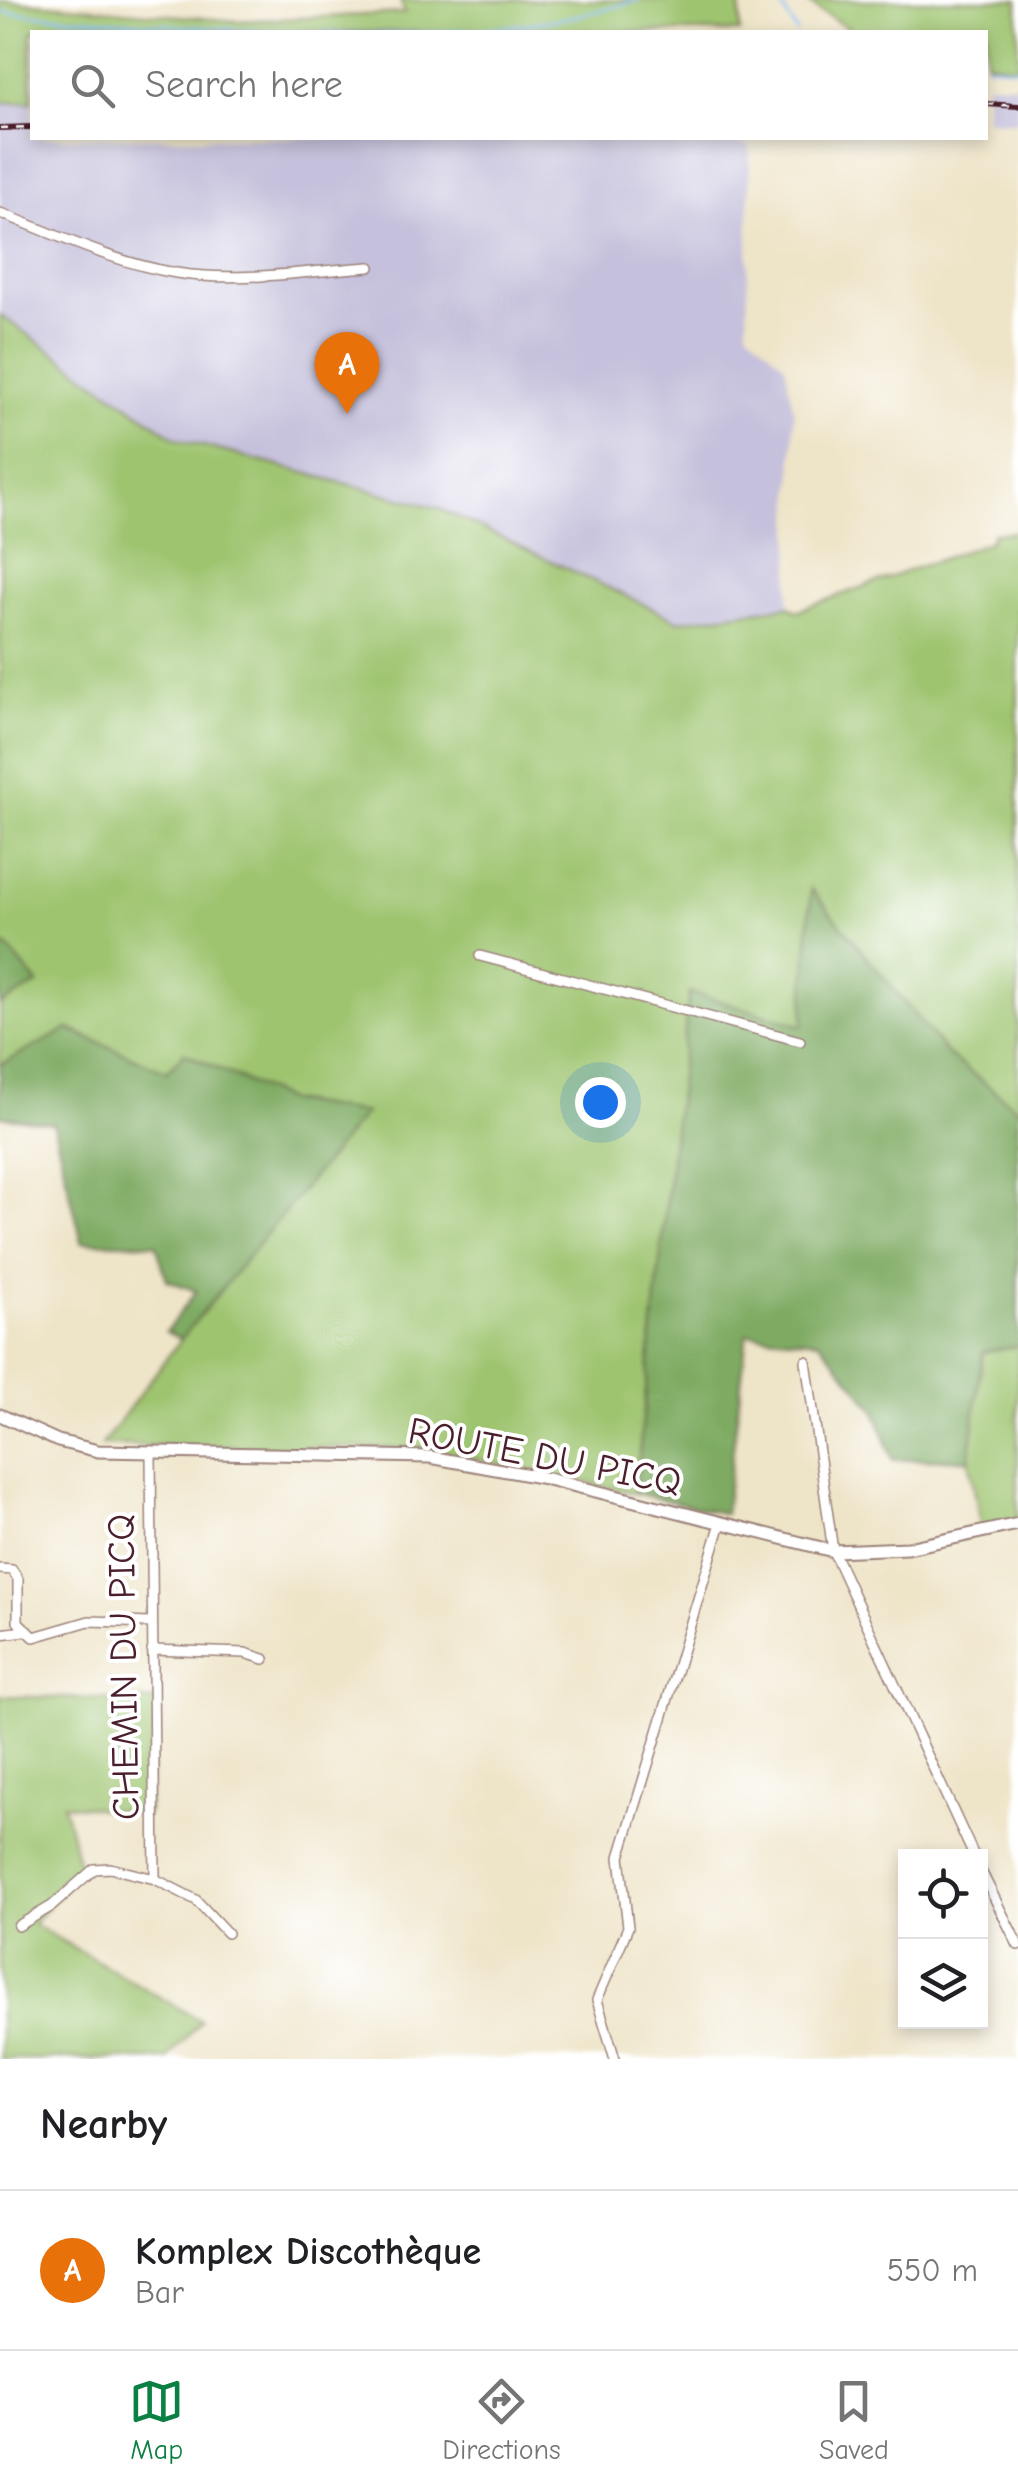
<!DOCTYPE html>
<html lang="en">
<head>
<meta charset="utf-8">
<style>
  body { margin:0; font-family:"Comic Neue",sans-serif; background:#f2f2f2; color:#202124 }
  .controls { position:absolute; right:30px; bottom:30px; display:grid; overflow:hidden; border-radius:0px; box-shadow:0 5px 15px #0003 }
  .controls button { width:90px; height:90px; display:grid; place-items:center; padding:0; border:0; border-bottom:2px solid #e0e0e0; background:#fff; color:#202124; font:50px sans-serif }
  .you { position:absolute; left:600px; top:1102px; width:35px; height:35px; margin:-25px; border:8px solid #fff; border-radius:50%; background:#1a73e8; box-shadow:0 0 0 15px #1a73e833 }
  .badge { display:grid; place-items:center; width:65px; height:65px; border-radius:50%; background:#0b8043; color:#fff; font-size:32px; font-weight:700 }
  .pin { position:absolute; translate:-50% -82px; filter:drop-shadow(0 2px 5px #0008) }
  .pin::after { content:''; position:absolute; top:52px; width:35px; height:30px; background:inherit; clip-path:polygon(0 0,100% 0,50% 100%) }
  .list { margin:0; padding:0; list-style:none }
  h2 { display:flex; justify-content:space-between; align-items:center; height:130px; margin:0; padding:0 40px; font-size:42px }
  h2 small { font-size:32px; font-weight:400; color:#757577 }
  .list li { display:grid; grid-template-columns:65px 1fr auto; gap:30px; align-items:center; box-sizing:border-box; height:160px; padding:0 40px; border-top:2px solid #e0e0e0 }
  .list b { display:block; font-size:38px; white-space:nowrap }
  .list p { margin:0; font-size:32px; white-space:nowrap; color:#757577 }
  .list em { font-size:32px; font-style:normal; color:#757577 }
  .icon { flex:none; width:55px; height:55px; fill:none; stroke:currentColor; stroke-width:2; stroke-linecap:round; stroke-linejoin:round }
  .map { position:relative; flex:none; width:1018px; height:2059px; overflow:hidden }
  .search { position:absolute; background:#fff; box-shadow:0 5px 15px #0003; left:30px; right:30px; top:30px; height:110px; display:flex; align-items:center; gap:25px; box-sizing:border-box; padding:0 35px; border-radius:0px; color:#757577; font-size:38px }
  .sheet { height:290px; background:#fff }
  nav { display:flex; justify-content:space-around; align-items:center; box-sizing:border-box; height:140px; border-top:2px solid #e0e0e0; background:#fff; font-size:28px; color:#757577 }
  nav a { display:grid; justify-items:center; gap:5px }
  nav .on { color:#0b8043 }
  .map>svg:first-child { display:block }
  .industrial { fill:#c5c0db }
  .green { fill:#9ec46f; stroke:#74724d; stroke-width:2.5 }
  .forest { fill:#7eaa62; stroke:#646446; stroke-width:2.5 }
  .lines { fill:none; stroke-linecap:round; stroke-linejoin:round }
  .stream { stroke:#86bcf5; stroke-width:2.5 }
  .minor-casing { stroke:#9c827a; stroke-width:12 }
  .tertiary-casing { stroke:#9c827a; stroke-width:15 }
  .minor { stroke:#fff; stroke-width:9 }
  .tertiary { stroke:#fff; stroke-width:11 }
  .rail-casing { stroke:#4a1f2b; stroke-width:6 }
  .rail { stroke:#fff; stroke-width:2.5; stroke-dasharray:8; stroke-linecap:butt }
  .labels { text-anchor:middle; stroke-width:8; stroke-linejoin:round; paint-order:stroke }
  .street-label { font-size:38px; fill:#4a1f2b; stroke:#fff }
</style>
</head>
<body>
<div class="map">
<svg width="1018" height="2059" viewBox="0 0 1018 2059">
  <rect width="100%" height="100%" fill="#fff"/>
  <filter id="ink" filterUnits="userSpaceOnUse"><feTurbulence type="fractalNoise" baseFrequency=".01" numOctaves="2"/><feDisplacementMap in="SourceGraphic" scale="20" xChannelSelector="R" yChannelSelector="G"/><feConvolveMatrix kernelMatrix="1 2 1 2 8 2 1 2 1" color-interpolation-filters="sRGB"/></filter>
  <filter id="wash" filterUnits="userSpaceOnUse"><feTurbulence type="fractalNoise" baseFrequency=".0048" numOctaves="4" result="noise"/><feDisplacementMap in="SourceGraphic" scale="40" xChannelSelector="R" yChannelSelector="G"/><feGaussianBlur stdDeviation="2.25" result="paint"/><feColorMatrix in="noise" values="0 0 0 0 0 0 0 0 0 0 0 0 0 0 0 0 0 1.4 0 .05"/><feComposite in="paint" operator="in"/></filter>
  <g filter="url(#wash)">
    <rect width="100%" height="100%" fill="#eee4c8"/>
    <!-- industrial -->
    <path class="industrial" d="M986,83L1018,84V122L986,120Z
      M32,102V138H719L750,146L747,330L785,365L794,413L789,606L679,621L438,508L177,439L0,315V103Z"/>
    <!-- green -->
    <path class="green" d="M0,0L237,21L405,13L400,0H740V32H32V102L0,103Z
      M804,0H1018V67L986,62V32H854Z
      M0,315L177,439L438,508L679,621L789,606L796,611L989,542L993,533L1018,532V1109L948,1055L812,891L803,1026L689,993L635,1493L426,1449L102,1445L181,1339L364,1113L289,1101L185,1053L168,1073L69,1029L0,1065V1005L38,984L8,948L0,945Z
      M1018,1346V1523L981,1528L969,1459L983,1352Z
      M0,1696L158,1701L147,1814L63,1804L80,1869L33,1924L201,2021L167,2059H0Z"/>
    <!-- forest -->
    <path class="forest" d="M811,889L948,1055L1018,1109V1346L983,1352L969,1459L893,1460L875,1410L819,1341L747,1334L725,1514L635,1493L689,992L803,1026Z
      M0,945L8,948L38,984L0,1005Z
      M68,1029L167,1072L184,1053L289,1101L365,1113L181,1339L166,1332L196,1291L167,1280L156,1244L82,1242L53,1123L0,1116V1065Z"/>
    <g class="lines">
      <!-- stream -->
      <path class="stream" d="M778,0L797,32
        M0,12C194,26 453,59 638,0
        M986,65L1018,68"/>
    </g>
  </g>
  <g filter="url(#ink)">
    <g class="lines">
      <defs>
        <path id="minor" d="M0,213C57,235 115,263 176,273C238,283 307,271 370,267
          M480,956L800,1041
          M806,1361L833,1551L974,1856
          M151,1454L155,1879
          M0,1569L12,1570L18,1579V1622L34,1637L89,1621L152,1623
          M0,1634L25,1631
          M152,1650L245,1653L264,1659
          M980,1869L1018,1945
          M18,1926L52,1906L94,1869L110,1868L155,1879L196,1900L227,1933
          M615,2059L597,2000L628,1927L620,1857L721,1523"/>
        <path id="tertiary" d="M0,1415L58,1441L98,1451L430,1457L540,1477L833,1551L908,1548L1018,1524"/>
      </defs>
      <!-- minor casing -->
      <use href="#minor" class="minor-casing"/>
      <!-- tertiary casing -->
      <use href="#tertiary" class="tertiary-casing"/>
      <!-- minor -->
      <use href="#minor" class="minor"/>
      <!-- tertiary -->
      <use href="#tertiary" class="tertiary"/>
      <defs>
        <path id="rail" d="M986,104L1018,106
          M0,128L32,127"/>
      </defs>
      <!-- rail casing -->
      <use href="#rail" class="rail-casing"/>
      <!-- rail -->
      <use href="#rail" class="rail"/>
    </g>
  </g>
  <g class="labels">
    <!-- street labels -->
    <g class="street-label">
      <text transform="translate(545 1456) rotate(11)" y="13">ROUTE DU PICQ</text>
      <text transform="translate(123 1667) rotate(-91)" y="13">CHEMIN DU PICQ</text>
    </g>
  </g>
</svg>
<div class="controls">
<button><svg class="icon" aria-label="locate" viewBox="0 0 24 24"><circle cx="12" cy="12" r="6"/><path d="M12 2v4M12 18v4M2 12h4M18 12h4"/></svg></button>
<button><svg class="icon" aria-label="layers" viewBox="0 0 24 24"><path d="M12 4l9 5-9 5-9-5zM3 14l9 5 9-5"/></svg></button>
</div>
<div class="you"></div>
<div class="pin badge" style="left:347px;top:414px;background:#e8710a">A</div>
<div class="search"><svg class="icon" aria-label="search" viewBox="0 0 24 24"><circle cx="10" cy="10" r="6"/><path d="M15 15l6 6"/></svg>Search here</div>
</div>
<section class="sheet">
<h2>Nearby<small></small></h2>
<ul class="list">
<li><span class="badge" style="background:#e8710a">A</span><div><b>Komplex Discothèque</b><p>Bar</p></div><em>550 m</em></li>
</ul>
</section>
<nav>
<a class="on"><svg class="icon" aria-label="map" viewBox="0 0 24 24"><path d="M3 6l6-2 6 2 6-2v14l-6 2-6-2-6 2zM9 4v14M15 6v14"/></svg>Map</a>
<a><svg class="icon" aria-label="directions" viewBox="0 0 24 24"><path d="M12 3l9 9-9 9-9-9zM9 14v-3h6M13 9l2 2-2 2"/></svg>Directions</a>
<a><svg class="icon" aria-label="saved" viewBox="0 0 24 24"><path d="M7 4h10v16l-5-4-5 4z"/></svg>Saved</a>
</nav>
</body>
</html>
